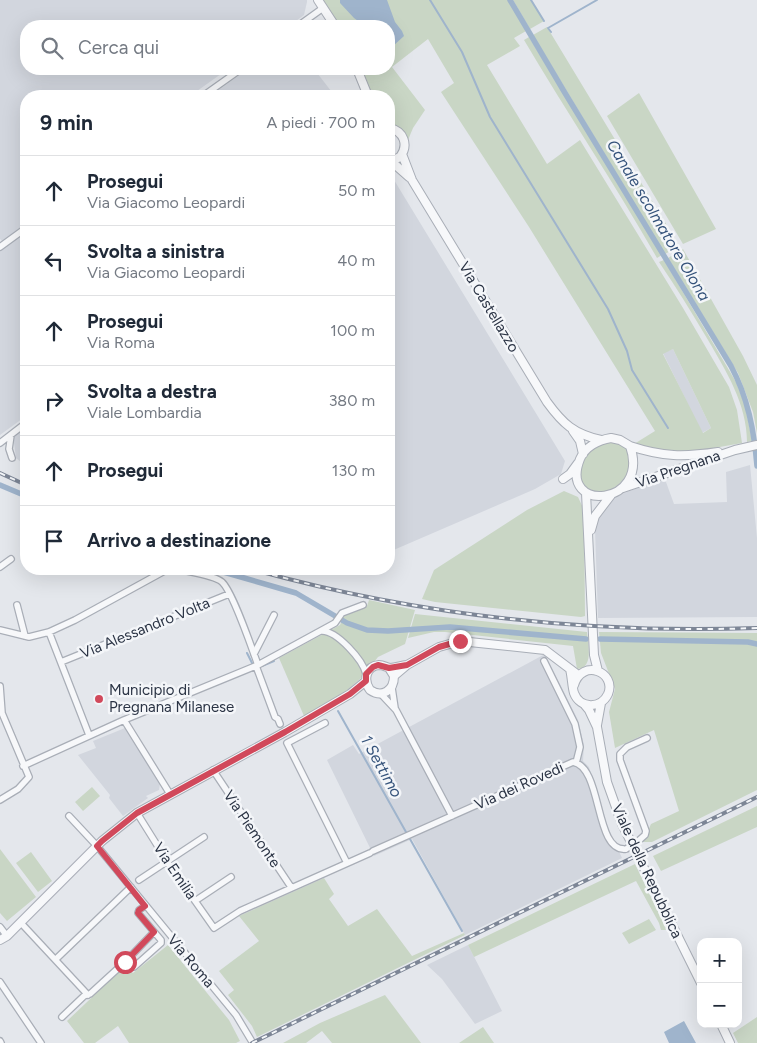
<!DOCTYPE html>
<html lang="it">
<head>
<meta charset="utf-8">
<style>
  body { margin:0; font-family:Figtree,sans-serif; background:#f2f2f3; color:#1f2937 }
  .controls { position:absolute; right:15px; bottom:15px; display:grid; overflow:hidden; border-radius:10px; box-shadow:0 5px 20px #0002 }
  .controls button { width:45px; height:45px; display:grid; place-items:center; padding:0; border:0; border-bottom:1px solid #e0e1e3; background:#fff; color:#1f2937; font:25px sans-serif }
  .stop { position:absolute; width:15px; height:15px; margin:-11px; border:4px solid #d1495b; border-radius:50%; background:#fff }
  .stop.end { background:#d1495b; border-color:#fff; box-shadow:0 1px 5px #0008 }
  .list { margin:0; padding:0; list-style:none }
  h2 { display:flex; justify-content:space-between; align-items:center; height:65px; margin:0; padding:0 20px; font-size:21px }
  h2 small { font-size:16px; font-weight:400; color:#747a83 }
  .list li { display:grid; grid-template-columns:32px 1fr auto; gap:15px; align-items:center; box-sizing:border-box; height:70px; padding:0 20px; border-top:1px solid #e0e1e3 }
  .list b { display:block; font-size:19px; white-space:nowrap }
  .list p { margin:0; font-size:16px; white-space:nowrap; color:#747a83 }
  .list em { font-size:16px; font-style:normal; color:#747a83 }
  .icon { flex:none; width:28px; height:28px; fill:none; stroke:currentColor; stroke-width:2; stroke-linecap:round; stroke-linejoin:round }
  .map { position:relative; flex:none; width:757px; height:1043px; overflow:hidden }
  .search { position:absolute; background:#fff; box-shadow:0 5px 20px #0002; left:20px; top:20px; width:375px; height:55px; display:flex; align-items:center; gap:12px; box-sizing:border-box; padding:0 18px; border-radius:20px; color:#747a83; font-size:19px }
  .panel { position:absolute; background:#fff; box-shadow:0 5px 20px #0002; left:20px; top:90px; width:375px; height:485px; border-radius:20px }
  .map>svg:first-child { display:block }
  .built { fill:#d2d6de }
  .green { fill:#c9d6c5; fill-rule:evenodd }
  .water { fill:#9fb4cc }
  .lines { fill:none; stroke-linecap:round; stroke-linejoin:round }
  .stream { stroke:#9fb4cc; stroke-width:2 }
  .canal { stroke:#9fb4cc; stroke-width:5.5 }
  .minor-casing { stroke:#a9aeb7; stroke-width:8 }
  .tertiary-casing { stroke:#a9aeb7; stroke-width:10 }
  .minor { stroke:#f7f8fa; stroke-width:5.5 }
  .tertiary { stroke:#f7f8fa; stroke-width:8 }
  .rail-casing { stroke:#7d8696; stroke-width:4 }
  .rail { stroke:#f4f6f9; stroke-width:2; stroke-dasharray:5.5; stroke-linecap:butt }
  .minor-bridge-casing { stroke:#a9aeb7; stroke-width:8; stroke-linecap:butt }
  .minor-bridge { stroke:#f7f8fa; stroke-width:5.5 }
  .route { stroke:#d1495b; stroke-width:6 }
  .poi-dot { fill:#d1495b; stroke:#f4f6f9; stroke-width:2 }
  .labels { text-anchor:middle; stroke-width:5; stroke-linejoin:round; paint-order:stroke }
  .street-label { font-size:15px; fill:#2b3445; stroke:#f4f6f9 }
  .poi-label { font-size:15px; fill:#2b3445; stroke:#f4f6f9; text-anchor:start }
  .water-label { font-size:16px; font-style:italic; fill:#34527a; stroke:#f4f6f9 }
</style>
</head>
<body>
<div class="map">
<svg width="757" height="1043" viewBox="0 0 757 1043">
  <rect width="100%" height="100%" fill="#e4e7ec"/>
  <!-- built -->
  <path class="built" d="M0,0H307V2L304,15L292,24L290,23L285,26H26V69H228L190,96H26V223L2,241L0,239Z
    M248,69H314L335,96H210Z
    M389,175H391L565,461L561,474L535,489L389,552Z
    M26,232V416L0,435V251Z
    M673,349L711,428L702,433L663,353Z
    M26,426V466L16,458L13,436Z
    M750,465L757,538V617L598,618L595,529L601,512L614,497L659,480L666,482L674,504L727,502L726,472Z
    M545,654L578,720L584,745L583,761L589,767L607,825L622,858L465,935L412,839L374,856L327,760L353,745L359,754Z
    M125,728L160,783L159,790L146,796L148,798L123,816L109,798L110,795L78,755L96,748L93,741Z
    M468,945L502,1011L475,1024L442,979L427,965Z"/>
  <!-- green -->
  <path class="green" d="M322,0H508L526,31L514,38L520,46L487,65L547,164L580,140L683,308L729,387L737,410L742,443L692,452H670L634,444L655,431L529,227L441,92L454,83L428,39L392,67L425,110L413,128L408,140C404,130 398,127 389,123V96H373L361,69H389V26H338ZM673,349L711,428L703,433L663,354Z
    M513,0H531L544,21L530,29Z
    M547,27L677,242L678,247L665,254L533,35Z
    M529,37L662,255L657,258C615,184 567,113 524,40Z
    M639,93L716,229L683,244L607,116Z
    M683,249L743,356L757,385V433L753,412L738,373L668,258Z
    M664,260L736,382L745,405L752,441L747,442C747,404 726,371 708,340C692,313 676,287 659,262Z
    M615,441C659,459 599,517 583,483C573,461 596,442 615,441Z
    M564,491L578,497L584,510L585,616L581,617L435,602L422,599L434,570L527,510Z
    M369,600L415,610L405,644L378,657L361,678L338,698L304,716L279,658L340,625L344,616L367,606Z
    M415,614L587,632C588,644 594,669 577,669L573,646L445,632H434L408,638Z
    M599,632L757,633V790L652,842H643L651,824L679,811L654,730L615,748L609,712L615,689L601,653Z
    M92,787L100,796L83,811L75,802Z
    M757,806V827L661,871L653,856Z
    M0,849L36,897L7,921L0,913Z
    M31,852L52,881L38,892L16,863Z
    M635,864L667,930H661L659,923L636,881L474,957L468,945Z
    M324,878L334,894L329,899L348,926L377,909L412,956L464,933L465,935L257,1037L252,1026L228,995L234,990L219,971L259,941L239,916Z
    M649,919L656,930L629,944L622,933Z
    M168,945L229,1020L240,1041L236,1043H129L118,1026L95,1043H84L67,1021L125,966L133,973Z
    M385,995L421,1043H332L322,1031L306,1043H283L320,1023Z
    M757,1017V1043H738L733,1033Z
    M483,1027L494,1043H459Z"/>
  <!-- water -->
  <path class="water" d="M340,0H387L395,22L402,31L404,36L392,47H389V26H365L354,18L340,3Z
    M684,1021L696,1043H669L664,1032Z"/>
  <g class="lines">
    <!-- stream -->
    <path class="stream" d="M430,0L462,52L490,117L608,309L627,351L632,370L668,428
      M531,0L544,21
      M551,32L548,28L597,0
      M247,653L252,663
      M262,666L274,661
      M338,711L406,832
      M410,839L462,931"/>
    <!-- canal -->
    <path class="canal" d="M510,0L565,93L731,366C748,398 754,430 757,466
      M0,485L26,496
      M220,571L296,593L347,623L367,630L388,631L450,627L586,639
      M600,639L748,642L757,644"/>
    <defs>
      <path id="minor" d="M298,26L323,8
        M203,96L241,69
        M0,247L26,228
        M11,435L9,449L12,458
        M0,443L26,423
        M0,567L11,559
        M177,569C188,572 214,575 222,582C233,592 252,649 258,665
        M17,605L25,636
        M0,630L29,637L49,632L75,620L168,569
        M322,631C337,631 363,660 366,674
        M49,632L89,735
        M254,654L274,615
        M544,661L575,724L580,747L576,763
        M61,662L229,594
        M256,666L275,717L278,719L280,724
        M0,686L2,713L29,777L18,789L0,800
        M392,688L395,708
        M381,694L396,710L452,816
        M124,720L170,794
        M325,723L287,743L347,863
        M23,766L124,720L258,665L335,623L342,613L363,605
        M213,770L291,887
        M137,813L167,861L214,928L240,911L370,853
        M69,816L97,846L236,1015L251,1040
        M636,843L645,835L646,831L620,760V754L627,747L647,738
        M373,851L573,762C603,767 594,853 626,849
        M139,880L204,837
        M195,901L231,877
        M145,906L139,910L138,913L161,940V943L134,967H131L125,962L154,932
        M21,923L88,995
        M0,927L7,936
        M56,959L131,887
        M0,982L41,1043
        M62,1017L84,996L90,994L125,962
        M0,1041L1,1043"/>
      <path id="tertiary" d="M318,0L335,26
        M357,69L368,96
        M389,128C404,131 409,145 400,157L389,162
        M402,154L412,180L547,402C563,424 574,434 601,440
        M392,162L409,177
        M573,431L580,441L583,454
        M611,438L620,440L630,446C651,506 558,514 580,459C585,447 598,440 611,438Z
        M630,446C663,457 684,457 718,452
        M563,479L570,474L578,463
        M623,488L735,450L757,445
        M586,493L594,655L598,671
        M591,530L595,516L611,495
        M389,668L394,676C394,691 382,698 370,690C363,680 366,666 379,665C384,665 387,668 391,668C396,667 402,666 407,665
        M570,669C572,677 572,686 574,693C580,709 601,709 608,694C617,672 582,658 574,685
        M394,676L407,665L439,647L460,641L545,650L578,675
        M584,704L589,710L597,727L607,782L622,824L701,983
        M597,725L601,703
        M0,940L7,936L102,841L137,813L285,732L350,694L366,681
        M721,1024L730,1043"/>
    </defs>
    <!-- minor casing -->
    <use href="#minor" class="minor-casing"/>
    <!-- tertiary casing -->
    <use href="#tertiary" class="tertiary-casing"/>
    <!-- minor -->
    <use href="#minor" class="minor"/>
    <!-- tertiary -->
    <use href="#tertiary" class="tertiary"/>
    <defs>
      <path id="rail" d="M0,473L26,485
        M251,569C416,615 586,634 757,628
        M252,1043L757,797"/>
    </defs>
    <!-- rail casing -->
    <use href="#rail" class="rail-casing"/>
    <!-- rail -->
    <use href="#rail" class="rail"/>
    <defs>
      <path id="minor-bridge" d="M626,849L636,843"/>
    </defs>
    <!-- minor-bridge casing -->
    <use href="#minor-bridge" class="minor-bridge-casing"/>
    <!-- minor-bridge -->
    <use href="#minor-bridge" class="minor-bridge"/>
  </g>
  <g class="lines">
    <!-- route -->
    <path class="route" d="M125,962L154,932L138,913L139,910L145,906L97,846L102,841L137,813L285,732L350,694L366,681V674L373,667L378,665L389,668L407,665L439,647L460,641"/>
  </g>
  <!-- markers -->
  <circle class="poi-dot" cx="99" cy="699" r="5"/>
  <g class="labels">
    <!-- street labels -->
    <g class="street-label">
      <text transform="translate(489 307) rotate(59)" y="5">Via Castellazzo</text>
      <text transform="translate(678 469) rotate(-19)" y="5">Via Pregnana</text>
      <text transform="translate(145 628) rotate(-22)" y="5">Via Alessandro Volta</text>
      <text transform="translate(519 786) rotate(-24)" y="5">Via dei Rovedi</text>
      <text transform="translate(252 829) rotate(56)" y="5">Via Piemonte</text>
      <text transform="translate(175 871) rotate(56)" y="5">Via Emilia</text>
      <text transform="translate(647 871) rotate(65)" y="5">Viale della Repubblica</text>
      <text transform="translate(191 961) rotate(50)" y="5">Via Roma</text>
    </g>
    <!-- poi labels -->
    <g class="poi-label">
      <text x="109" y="695">Municipio di<tspan x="109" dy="17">Pregnana Milanese</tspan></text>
    </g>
    <!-- water labels -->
    <g class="water-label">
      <text transform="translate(659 220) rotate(59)" y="6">Canale scolmatore Olona</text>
      <text transform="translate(382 766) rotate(61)" y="6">1 Settimo</text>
    </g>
  </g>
</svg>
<div class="controls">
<button>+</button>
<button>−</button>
</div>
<div class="stop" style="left:125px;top:962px"></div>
<div class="stop end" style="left:460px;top:641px"></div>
<div class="search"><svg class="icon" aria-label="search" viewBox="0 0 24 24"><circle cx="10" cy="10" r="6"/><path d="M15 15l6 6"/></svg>Cerca qui</div>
<section class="panel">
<h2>9 min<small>A piedi · 700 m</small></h2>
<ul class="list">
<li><svg class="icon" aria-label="ahead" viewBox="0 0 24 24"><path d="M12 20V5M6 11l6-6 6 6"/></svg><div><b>Prosegui</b><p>Via Giacomo Leopardi</p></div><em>50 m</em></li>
<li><svg class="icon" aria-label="left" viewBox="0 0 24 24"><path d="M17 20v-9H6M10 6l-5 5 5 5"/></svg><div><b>Svolta a sinistra</b><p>Via Giacomo Leopardi</p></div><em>40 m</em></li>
<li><svg class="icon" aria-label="ahead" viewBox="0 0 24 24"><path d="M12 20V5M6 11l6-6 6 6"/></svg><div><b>Prosegui</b><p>Via Roma</p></div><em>100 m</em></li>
<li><svg class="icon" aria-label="right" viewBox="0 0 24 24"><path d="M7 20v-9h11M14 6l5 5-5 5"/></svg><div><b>Svolta a destra</b><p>Viale Lombardia</p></div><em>380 m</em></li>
<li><svg class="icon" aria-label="ahead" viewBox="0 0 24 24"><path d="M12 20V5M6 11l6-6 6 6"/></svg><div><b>Prosegui</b></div><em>130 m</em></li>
<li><svg class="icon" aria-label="arrive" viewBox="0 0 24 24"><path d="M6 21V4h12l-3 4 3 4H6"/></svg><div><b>Arrivo a destinazione</b></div></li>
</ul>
</section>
</div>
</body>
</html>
